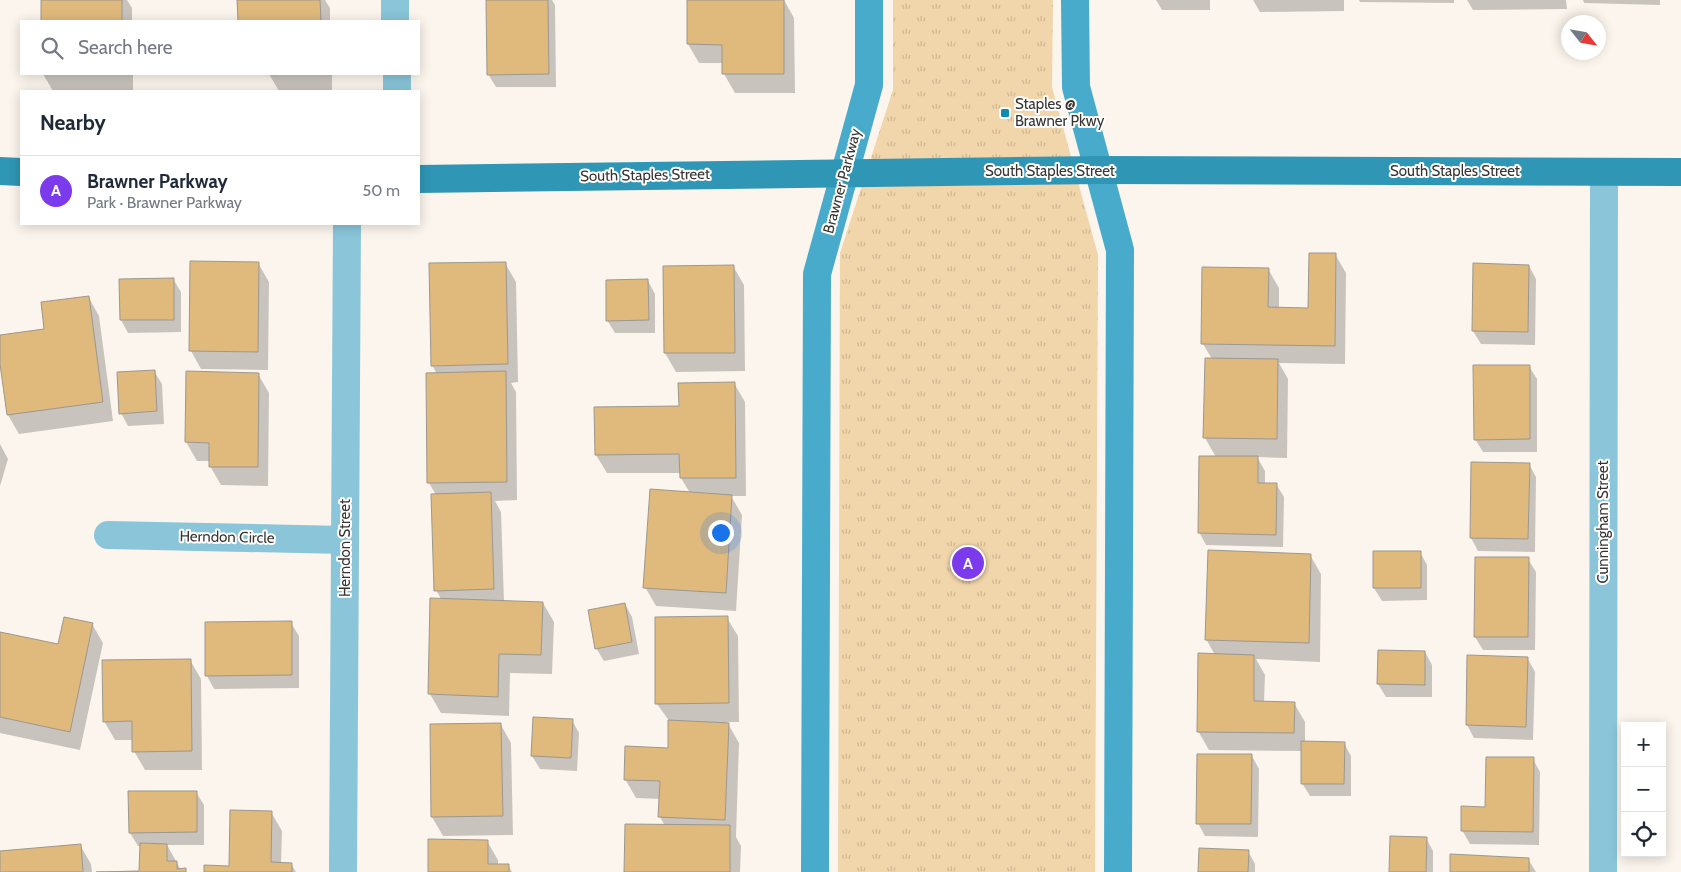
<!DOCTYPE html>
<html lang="en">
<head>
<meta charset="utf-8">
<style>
  body { margin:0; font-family:Cabin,sans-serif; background:#f6f6f7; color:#1f2937 }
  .controls { position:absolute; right:15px; bottom:15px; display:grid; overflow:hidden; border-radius:0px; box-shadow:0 2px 12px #0003 }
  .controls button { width:45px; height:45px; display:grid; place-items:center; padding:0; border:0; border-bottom:1px solid #e0e1e3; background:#fff; color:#1f2937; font:25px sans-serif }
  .compass { position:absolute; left:1561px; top:15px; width:45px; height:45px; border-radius:50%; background:#fff; box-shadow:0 2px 12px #0003; rotate:121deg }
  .you { position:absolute; left:720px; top:532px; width:18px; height:18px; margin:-12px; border:4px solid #fff; border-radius:50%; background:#1a73e8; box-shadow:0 0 0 8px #1a73e833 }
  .badge { display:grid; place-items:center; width:32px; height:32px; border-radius:50%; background:#7c3aed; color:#fff; font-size:16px; font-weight:700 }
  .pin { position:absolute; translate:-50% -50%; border:2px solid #fff; box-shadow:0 1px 5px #0006 }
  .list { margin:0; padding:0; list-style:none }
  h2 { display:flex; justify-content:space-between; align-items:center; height:65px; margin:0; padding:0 20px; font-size:21px }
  h2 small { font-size:16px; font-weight:400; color:#747a83 }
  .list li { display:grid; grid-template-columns:32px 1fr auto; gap:15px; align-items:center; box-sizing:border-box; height:70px; padding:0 20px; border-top:1px solid #e0e1e3 }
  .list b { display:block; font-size:19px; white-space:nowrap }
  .list p { margin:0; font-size:16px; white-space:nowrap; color:#747a83 }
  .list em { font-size:16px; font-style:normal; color:#747a83 }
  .icon { flex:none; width:28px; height:28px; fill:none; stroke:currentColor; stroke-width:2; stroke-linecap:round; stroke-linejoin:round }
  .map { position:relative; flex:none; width:1681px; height:872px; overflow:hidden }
  .search { position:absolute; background:#fff; box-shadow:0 2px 12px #0003; left:20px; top:20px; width:400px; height:55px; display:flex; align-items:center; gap:12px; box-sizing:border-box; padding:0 18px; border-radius:0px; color:#747a83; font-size:19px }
  .panel { position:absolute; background:#fff; box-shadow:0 2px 12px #0003; left:20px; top:90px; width:400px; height:135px; border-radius:0px }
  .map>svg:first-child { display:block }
  .park { fill:url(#park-tufts) }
  .shadow { fill:#0003 }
  .building { fill:#e0b97c; stroke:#9c978f }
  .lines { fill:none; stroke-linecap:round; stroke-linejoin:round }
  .street { stroke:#8ac5da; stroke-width:28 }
  .secondary { stroke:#49abcb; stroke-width:28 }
  .primary { stroke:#2f96b5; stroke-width:28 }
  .poi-dot { fill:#0e8cad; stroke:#fff; stroke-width:2 }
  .labels { text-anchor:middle; stroke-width:4; stroke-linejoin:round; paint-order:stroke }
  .poi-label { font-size:15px; fill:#373532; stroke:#fff; text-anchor:start }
  .street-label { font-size:15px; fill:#373532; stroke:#fff }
</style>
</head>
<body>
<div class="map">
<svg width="1681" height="872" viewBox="0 0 1681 872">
  <defs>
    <pattern id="park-tufts" width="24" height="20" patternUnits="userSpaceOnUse" patternTransform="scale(1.25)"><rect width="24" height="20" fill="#f1d5ab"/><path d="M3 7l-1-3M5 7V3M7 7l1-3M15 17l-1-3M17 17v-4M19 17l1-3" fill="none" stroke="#cfb794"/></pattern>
  </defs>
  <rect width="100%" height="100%" fill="#fbf5ed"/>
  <!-- park -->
  <path class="park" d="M893,0H1053L1052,87L1098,255L1095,872H838L840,253L893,90Z"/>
  <!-- shadow -->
  <path class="shadow" d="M43,0H127L132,8V21H43Z
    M238,0H325L330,8V21H239Z
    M487,0H552L555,5L556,87H496L488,74Z
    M688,0H784L794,18L795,93H735L724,74V63H699L688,44Z
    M1156,0H1210V10H1162Z
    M1253,0H1344V11L1260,12Z
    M1359,0H1454V3L1360,2Z
    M1467,0H1566L1567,9L1473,10Z
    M1583,0H1660V5L1584,3Z
    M43,74H133V91H53Z
    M269,74H332V90L279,91Z
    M1335,254L1346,273L1345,364L1279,363L1288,379L1287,458L1257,457L1265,471V484H1276L1284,497L1283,547L1206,545L1199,532L1216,457L1205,438L1212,359L1203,344L1268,269L1279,288V309L1310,310Z
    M258,263L269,282L268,370L201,369L191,351Z
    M505,263L516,282L518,382L511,383L516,392L517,500L495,501L501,512L504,602L543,603L554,622L552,674L510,673L509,716L441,713L430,694L441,599L436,590V495L429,483L437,374L432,365Z
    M1474,265L1529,266L1536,279L1535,345L1481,344L1473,331Z
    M733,266L744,285L745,371L676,372L665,353L664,267Z
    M173,279L181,292V332L128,333L121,320Z
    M648,281L655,294V333H615L607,320Z
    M89,298L99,316L113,421L19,434L8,415L0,354V336L46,330Z
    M1529,366L1537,379V452H1483L1475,439Z
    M154,371L162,384L164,424L128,426L121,413Z
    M187,373L258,374L269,393L268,486L221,485L210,466V461H197L186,442Z
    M734,383L745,402L746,496H731L742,515L736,611L656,606L645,587L690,493L681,478V473H607L596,455L680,407Z
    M0,444L8,459L0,486Z
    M1529,464L1536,477L1535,552L1478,551L1471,538Z
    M1420,552L1427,565V600L1382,601L1374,588Z
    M1310,555L1321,574L1320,662L1256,659L1265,675L1264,702L1294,703L1305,722V743H1344L1351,756V796H1310L1302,783V751L1209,750L1198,731L1215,655L1206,639Z
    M1528,559L1536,572L1535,650H1483L1475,637Z
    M625,604L632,617L639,654L604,661L596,648Z
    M727,618L738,636L739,722H727L739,743L736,837L741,846L740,872H625L665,826L660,817V799L636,798L625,779L669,749L670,722L657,704Z
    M291,623L299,636V688L214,689L207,676Z
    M92,624L103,643L80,750L0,733V637L59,645Z
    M1425,652L1432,665V697H1386L1378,684Z
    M1528,659L1535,672L1533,740L1474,738L1467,725Z
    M190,660L201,679L202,770H145L134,751V740H115L104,721Z
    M534,718L572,720L579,733L577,771L540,769L532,756Z
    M501,725L511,743L513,835L443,836L432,817Z
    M1252,756L1259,769L1258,837L1205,836L1198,823Z
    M1533,759L1540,772L1539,845L1470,844L1462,830Z
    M196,792L204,805V845H167L181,870L187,872H140L141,846H138L130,833Z
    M271,812L282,831L281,864H291L296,872H205L230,867Z
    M1426,838L1433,851V872H1391Z
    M487,841L498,860V865H508L512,872H429Z
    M80,845L91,864L92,872H0V852Z
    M1248,851L1255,864V872H1200Z
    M1528,859L1536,872H1451Z"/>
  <!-- building -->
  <path class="building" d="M41,0H122V21H41Z
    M237,0H320L321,21H238Z
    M486,0H548L549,74L487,75Z
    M687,0H784V74H722V45L687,44Z
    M1309,253H1336L1335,346L1201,344L1202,267L1269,268L1268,307L1308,308Z
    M190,261L259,262L258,352L189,351Z
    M506,262L508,364L431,366L429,263Z
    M1473,263L1529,265L1528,332L1472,331Z
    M734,265L735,353H664L663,266Z
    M174,278V320H120L119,279Z
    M648,279L649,320L606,321V280Z
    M89,296L103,402L7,415L0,364V335L44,329L41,302Z
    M1205,358L1278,359L1277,439L1203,438Z
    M1473,365H1530V439L1474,440Z
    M155,370L157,411L119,414L117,372Z
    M186,371L259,373L258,467H209V443L185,442Z
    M506,371L507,482L427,483L426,373Z
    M735,382L736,478H680L679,454L595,455L594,407L679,406L678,383Z
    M1199,456H1258V483H1277L1276,535L1198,533Z
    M1471,462L1530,463L1528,539L1470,538Z
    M650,489L732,495L726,593L643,588Z
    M491,492L494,589L434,591L431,494Z
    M1208,550L1311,554L1309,643L1205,640Z
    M1373,551H1421V588H1373Z
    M1475,557H1529L1528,637H1474Z
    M430,598L543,602L541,655L499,654L498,697L428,694Z
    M625,603L632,642L595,649L588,610Z
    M728,616L729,703L655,704V617Z
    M64,617L93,623L70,732L0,717V632L58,644Z
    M292,621V675L205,676V622Z
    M1378,650L1425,651V685L1377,684Z
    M1198,653L1254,655V701L1295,702L1294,733L1197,732Z
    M1467,655L1528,657L1526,727L1466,725Z
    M191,659L192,751L132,752V721L103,722L102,660Z
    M533,717L573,719L571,758L531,756Z
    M668,720L729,723L725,820L658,817L660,781L624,780L625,746L668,748Z
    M501,723L503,816L431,817L430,724Z
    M1301,741L1345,742L1344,784H1301Z
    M1197,754H1252L1251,824H1196Z
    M1486,757H1534L1533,832L1461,831V806L1485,807Z
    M128,791H197V832L129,833Z
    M230,810L272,811L271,862L292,863V872H204V865L229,866Z
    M625,824L730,825V872H624Z
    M1390,836L1427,837L1426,872H1389Z
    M428,839L488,840V864H509V872H428Z
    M140,843L167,844V861H177V869L186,868V872H96L139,871Z
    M81,844L83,872H0V851Z
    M1199,848L1249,850L1248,872H1198Z
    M1450,854L1529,858V872H1450Z"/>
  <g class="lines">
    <!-- street -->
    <path class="street" d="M395,0V21
      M397,74V91
      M108,535L345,540
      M343,872L347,224
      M1603,872L1604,172"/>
    <!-- secondary -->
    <path class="secondary" d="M1075,0L1076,87L1120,250L1118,872
      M815,872L817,274L869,85V0"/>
    <!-- primary -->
    <path class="primary" d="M0,171L21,172
      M419,179L1100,170L1681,172"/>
  </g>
  <!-- markers -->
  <rect class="poi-dot" x="1000" y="108" width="10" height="10" rx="2.5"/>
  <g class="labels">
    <!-- poi labels -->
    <g class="poi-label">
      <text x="1015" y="109">Staples @<tspan x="1015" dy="17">Brawner Pkwy</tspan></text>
    </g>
    <!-- street labels -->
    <g class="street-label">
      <text x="1050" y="176">South Staples Street</text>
      <text x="1455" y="176">South Staples Street</text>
      <text transform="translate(645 175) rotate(-1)" y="5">South Staples Street</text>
      <text transform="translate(842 181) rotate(-75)" y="5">Brawner Parkway</text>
      <text transform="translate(1603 522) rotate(-90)" y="5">Cunningham Street</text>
      <text transform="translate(227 537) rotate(1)" y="5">Herndon Circle</text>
      <text transform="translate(345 548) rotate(-90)" y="5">Herndon Street</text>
    </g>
  </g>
</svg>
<div class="controls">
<button>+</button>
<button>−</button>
<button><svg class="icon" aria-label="locate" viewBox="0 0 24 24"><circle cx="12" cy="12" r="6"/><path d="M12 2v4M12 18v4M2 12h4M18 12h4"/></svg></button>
</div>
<svg class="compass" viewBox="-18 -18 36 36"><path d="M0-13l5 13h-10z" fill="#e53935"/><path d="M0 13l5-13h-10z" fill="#747a83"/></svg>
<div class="you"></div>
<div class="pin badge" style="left:968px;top:563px">A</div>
<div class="search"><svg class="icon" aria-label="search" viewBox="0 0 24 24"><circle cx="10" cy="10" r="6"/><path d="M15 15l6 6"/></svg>Search here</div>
<section class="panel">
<h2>Nearby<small></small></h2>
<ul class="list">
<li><span class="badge">A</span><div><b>Brawner Parkway</b><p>Park · Brawner Parkway</p></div><em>50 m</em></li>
</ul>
</section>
</div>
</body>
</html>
